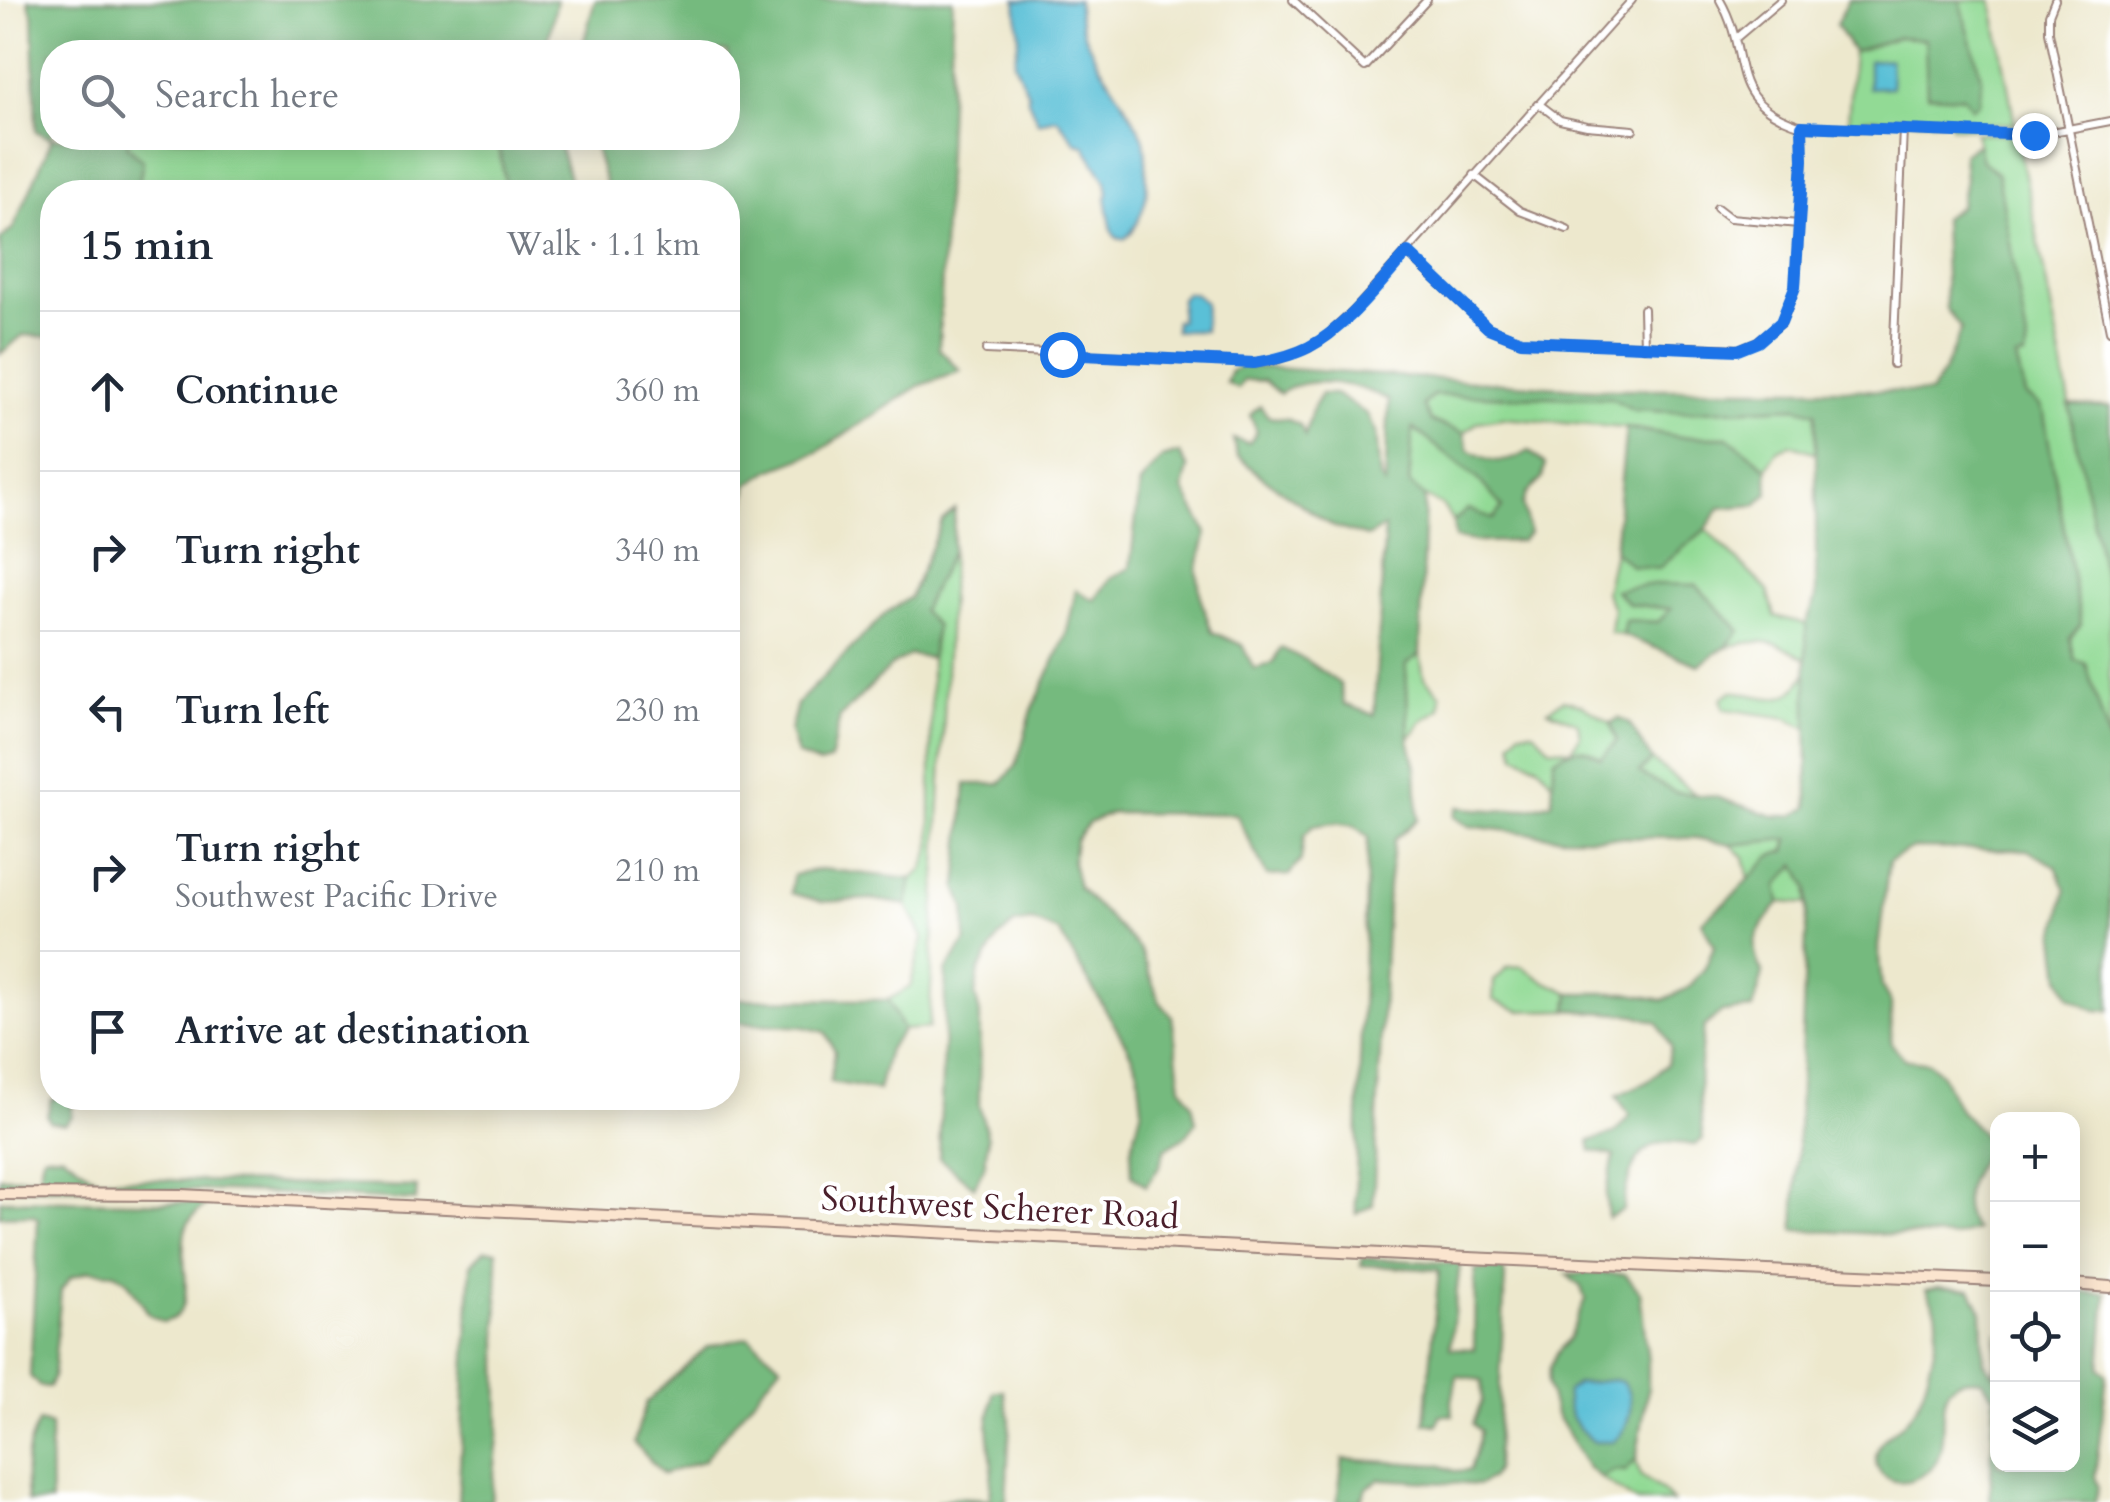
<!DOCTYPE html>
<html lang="en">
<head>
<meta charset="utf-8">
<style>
  body { margin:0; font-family:Cardo,serif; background:#f6f6f7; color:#1f2937 }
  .controls { position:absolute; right:30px; bottom:30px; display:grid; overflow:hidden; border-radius:20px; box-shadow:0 5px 25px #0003 }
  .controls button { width:90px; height:90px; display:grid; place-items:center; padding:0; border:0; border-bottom:2px solid #e0e1e3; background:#fff; color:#1f2937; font:50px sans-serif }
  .stop { position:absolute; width:30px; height:30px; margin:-22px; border:8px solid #1a73e8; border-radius:50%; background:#fff }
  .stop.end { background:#1a73e8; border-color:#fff; box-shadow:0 2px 10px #0008 }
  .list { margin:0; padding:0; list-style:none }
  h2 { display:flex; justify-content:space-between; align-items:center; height:130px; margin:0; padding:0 40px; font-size:42px }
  h2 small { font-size:32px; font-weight:400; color:#747a83 }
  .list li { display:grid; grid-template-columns:65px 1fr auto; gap:30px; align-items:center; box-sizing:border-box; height:160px; padding:0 40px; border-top:2px solid #e0e1e3 }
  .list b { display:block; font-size:38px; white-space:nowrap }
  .list p { margin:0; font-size:32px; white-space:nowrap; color:#747a83 }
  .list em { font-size:32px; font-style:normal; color:#747a83 }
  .icon { flex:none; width:55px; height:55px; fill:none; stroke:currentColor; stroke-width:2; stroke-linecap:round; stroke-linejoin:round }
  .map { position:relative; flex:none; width:2110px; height:1502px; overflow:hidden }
  .search { position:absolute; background:#fff; box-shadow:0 5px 25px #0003; left:40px; top:40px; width:700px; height:110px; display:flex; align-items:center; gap:25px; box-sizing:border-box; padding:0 35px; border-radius:40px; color:#747a83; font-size:38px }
  .panel { position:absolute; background:#fff; box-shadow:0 5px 25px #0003; left:40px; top:180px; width:700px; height:930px; border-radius:40px }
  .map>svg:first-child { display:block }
  .green { fill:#92da95; stroke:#6e7c60; stroke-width:2.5 }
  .forest { fill:#75ba7e; stroke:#606c54; stroke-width:2.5 }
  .water { fill:#5ac0d7; stroke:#527081; stroke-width:2.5 }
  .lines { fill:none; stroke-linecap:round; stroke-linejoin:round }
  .street-casing { stroke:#9c847c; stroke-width:10 }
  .secondary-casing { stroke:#9c847c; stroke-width:14 }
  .street { stroke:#fff; stroke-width:6 }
  .secondary { stroke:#fbe5cf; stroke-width:10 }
  .route { stroke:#1a73e8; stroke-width:12 }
  .labels { text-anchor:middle; stroke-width:8; stroke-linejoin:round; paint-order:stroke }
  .street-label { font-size:35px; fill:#4a1f2b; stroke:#fff }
</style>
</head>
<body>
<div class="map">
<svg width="2110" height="1502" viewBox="0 0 2110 1502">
  <rect width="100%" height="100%" fill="#fff"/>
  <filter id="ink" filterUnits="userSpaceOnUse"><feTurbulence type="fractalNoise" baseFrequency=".01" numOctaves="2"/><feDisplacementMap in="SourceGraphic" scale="20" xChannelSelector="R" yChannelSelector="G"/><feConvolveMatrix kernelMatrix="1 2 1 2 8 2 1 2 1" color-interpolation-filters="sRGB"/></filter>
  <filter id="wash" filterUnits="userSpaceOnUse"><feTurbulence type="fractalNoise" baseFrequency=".0048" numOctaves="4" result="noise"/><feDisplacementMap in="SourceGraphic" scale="40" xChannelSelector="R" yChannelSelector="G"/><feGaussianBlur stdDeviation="2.25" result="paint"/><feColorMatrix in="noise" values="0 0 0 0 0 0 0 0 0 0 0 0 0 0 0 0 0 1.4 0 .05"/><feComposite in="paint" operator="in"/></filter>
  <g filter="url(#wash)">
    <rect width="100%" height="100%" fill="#ede8cd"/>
    <!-- green -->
    <path class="green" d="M1849,0H1992L2015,124L1973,123V128L1952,127L1949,121L1864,118V123H1848L1853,52L1836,25Z
      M1975,133L2017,134L2110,606V752L2105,727L2086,664L2075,660L2070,638L2081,624L2044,415L2040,406L2025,395L2016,358L1982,161Z
      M128,138H490L499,147L507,192H137L143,161L127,147Z
      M1433,395L1611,398L1634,410L1672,412L1796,407L1816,411V453L1791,444L1777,450L1767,468L1728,437H1681L1638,429L1502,418L1478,422L1464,433L1431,421L1423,406Z
      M1413,427L1478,479L1503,507L1493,519L1468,509L1453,522L1443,506L1425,497L1409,485Z
      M1706,529L1768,591L1775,616L1806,624L1807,660C1773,638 1764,639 1725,647L1740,630L1696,585L1630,604L1672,609L1659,622L1626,620L1622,635L1610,632L1613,608L1605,592L1614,551L1632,566L1658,568Z
      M952,551L929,1028L903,1030L888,1000L910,987L923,938L907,905L912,879L923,870L931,846V658L936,626L921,611Z
      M1420,654L1424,678L1441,695L1440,709L1423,720L1409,739L1406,663Z
      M1807,671L1808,729L1787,718L1724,709L1721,698L1732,691C1770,697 1787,710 1807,671Z
      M1563,700L1582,705L1611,723L1617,741L1601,759C1583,744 1574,747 1555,759L1553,783L1539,766L1516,755L1512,742L1520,731H1534L1550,748L1570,750L1580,737L1578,723L1548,710Z
      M1652,760L1695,794L1675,792L1638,773Z
      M1789,838L1786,851L1771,856L1749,879L1744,857L1731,845Z
      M1797,863L1808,888L1807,904L1780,902L1776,886Z
      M1522,966L1542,980L1570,993L1568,1010L1520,1011L1493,1000L1494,981L1508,967Z
      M1636,1460L1641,1476L1660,1489L1673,1502H1637L1601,1478L1614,1470L1625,1471Z"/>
    <!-- forest -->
    <path class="forest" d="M28,0H557L546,52H52V138H128V147L143,161L137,192H52V337L23,335L0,354V240L14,227L52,139L36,131L33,17Z
      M595,0H953L939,349L961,371L919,386L818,452L770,470L748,485L744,514L731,538L741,586L728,688V403L730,385L728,382V192H608L592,138H728V52H581Z
      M1849,0H1960L1982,80L1979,103L1972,108L1963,97L1927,95L1925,39L1899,37L1853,52L1836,25Z
      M490,138H557L573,192H507L499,147Z
      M1978,144L1982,161L1998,174L2027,341L2025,357L2016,359L2025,395L2040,406L2044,415L2081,625L2070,638L2075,660L2086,664L2105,727L2110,752V1011L2095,1010L2070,997L2061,978L2056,936L2066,890L2056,866L2027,850L1913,848L1889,861L1878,948L1882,987L1891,1003V1043L1905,1059L1930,1063L1941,1073L1959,1110L1980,1131L1989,1146C1972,1171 1952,1203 1976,1230L1952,1237L1794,1230L1808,889L1796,864L1777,886L1780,902C1760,930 1744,940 1763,974L1753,1009L1722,1012L1704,1027C1698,1065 1698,1101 1703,1139L1695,1145C1685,1144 1672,1141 1662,1143C1632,1149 1626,1184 1623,1210L1608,1218L1606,1195L1614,1156L1591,1151L1589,1141L1614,1134L1630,1115L1616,1096L1647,1082L1667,1064L1671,1047L1658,1023L1636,1015L1568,1010L1570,993H1627L1663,1000L1688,988L1705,968L1714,947L1702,921L1733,896L1771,856L1786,851L1789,839L1731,845L1697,838L1559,837L1469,826L1454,817L1458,807C1490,811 1521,813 1552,802L1554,759C1574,747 1582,745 1601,758L1617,741L1611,723L1619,718L1629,723L1652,760L1639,773L1675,792L1716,797L1774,816H1792L1808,808L1806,624L1816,598V412L1796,407L1672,412L1634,410L1611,398L1433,395L1423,405L1431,421L1464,433L1469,450C1493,463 1504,466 1529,451L1545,464L1542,479L1527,493L1523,504L1529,533L1521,541L1480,542L1455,538L1453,522L1468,509L1493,519L1502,507L1478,479L1413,428L1409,484L1425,497L1420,654L1406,664L1409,739L1416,768L1418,819L1394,840L1388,885L1373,1205L1357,1214L1355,1201L1368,837L1355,826L1334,823L1313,826L1304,836L1301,860L1289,875L1267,876L1236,814L1111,813L1089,823L1075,840L1072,862L1078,887L1139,948L1160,1002L1172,1016L1181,1086L1192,1103L1196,1122L1187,1135L1165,1149L1160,1165L1146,1186L1132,1175L1131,1150L1142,1108L1138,1070L1126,1044L1059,932L1032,921L1014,924L998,938L979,971L975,995L980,1014L979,1105L988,1138L985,1165L974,1187L939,1158L946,971L966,942L965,908L957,888L966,784H1000L1016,766L1032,710L1066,636L1076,590L1095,600L1110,578L1130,568L1140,483L1162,458L1179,453L1188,468L1183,489L1207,533L1197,570L1201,600L1212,632L1242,645L1254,669L1273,663L1281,648L1307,661L1340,684L1344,704L1374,715L1385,527L1367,537L1332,526L1262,477L1237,456L1233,439L1249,443L1257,432L1250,415L1260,406L1269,417L1287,419L1300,425L1305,436L1312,410L1321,394H1335L1367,414L1376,432L1380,477L1385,485L1389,400C1359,385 1309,372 1280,394L1265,381L1244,380L1238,389L1226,383L1231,371L1243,366L1593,389H1844L1930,393L1944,371L1961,329L1946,309L1943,218L1960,206L1965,179L1963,154Z
      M2069,405L2110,407V606L2071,416Z
      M1626,428L1681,437H1728L1767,468L1768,493L1756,505L1720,508L1706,529L1658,569L1632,566L1614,551Z
      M955,509L952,551L922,611L936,626L931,658L910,655L892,665L840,717L830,761L819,764L797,755L790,731L797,704L886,613L910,597L942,521Z
      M1654,584L1696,585L1740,631L1725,647L1699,665L1622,635L1625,620L1658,622L1671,609L1629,604L1615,590Z
      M821,869L912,879L907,905L871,899L823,902L791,893L793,875Z
      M728,999L888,1000L903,1030L888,1049L878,1090L830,1082L835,1051L825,1032L804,1027L728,1022Z
      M56,1098H66L72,1105V1116L65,1124L50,1122L47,1116L51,1100Z
      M62,1154L96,1178L417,1187L416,1201L227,1191L0,1187V1177H39L43,1155Z
      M0,1200L208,1203C203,1208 194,1214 190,1220C170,1248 207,1313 163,1322L149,1314L127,1281L115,1273L89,1271L71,1277L61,1290L53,1379L49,1387L39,1386L30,1376L38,1219L33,1215L0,1216Z
      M485,1250L497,1251L499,1428L491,1502H458L471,1264Z
      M1363,1258L1460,1264L1450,1348L1474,1349L1475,1270L1503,1268L1505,1277L1496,1468L1491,1478L1479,1485L1380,1479L1367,1488L1360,1502H1337L1343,1459L1439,1465L1455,1471L1470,1470L1481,1432L1473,1424L1482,1401V1381L1473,1378L1457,1376L1452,1402L1453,1415H1440L1437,1425L1425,1423L1439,1270L1361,1265Z
      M1593,1273L1625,1274L1640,1292L1648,1361V1389L1636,1460L1625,1471L1614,1470L1601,1478L1588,1468L1555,1413L1547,1384L1549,1368L1555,1355L1569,1338L1585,1299L1581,1287L1567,1275Z
      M1938,1287L1971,1289L1982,1312L1984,1362L1995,1375L1997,1331L1998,1464H2072L2073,1292L2106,1293L2100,1368L2107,1374L2095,1477L2099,1487L2095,1502H1990L1994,1396L1982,1380C1914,1371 1965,1450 1924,1474C1916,1479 1905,1483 1895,1481C1877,1476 1872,1462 1879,1446C1884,1435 1898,1430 1906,1420C1911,1414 1917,1408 1919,1401C1927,1383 1941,1328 1936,1311C1934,1304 1929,1297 1926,1290Z
      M749,1337L781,1365L703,1461L663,1474L634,1443L646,1403L707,1347Z
      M1003,1390L1010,1419L1006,1502H936L956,1497L990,1499L992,1465L988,1427L993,1392Z
      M39,1422L50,1425L51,1502H27C25,1473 23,1448 39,1422Z"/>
    <!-- water -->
    <path class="water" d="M1016,0H1078C1075,42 1119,88 1137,126C1139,129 1143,136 1144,140C1146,150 1148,193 1145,202C1143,211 1128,252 1114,235C1111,232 1107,203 1106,197L1108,194L1106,181L1084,145L1076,143L1057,118L1038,122L1028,100V94L1014,62L1019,38Z
      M1890,59L1892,87L1869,88V61Z
      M1186,293L1195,294L1205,303L1204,331H1175V321H1180L1181,298Z
      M1614,1380L1622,1382C1637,1399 1630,1429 1613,1442H1594C1576,1427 1565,1415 1567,1391L1577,1384Z"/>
  </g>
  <g filter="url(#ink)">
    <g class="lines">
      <defs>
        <path id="street" d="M1293,0L1365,67L1427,0
          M1720,0C1753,58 1722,101 1802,126L2037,135L2110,121
          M2055,0L2049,15V32L2110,331
          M1736,38L1781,0
          M1539,104L1560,120L1587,126L1633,130
          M1474,175L1520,211L1567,229
          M1717,208L1730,218L1799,224
          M1408,253L1488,328L1521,341L1739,349L1758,341L1781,323L1795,287L1803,160L1802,126
          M1643,309L1644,347
          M986,350L1255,363L1278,359L1308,348L1327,336L1354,311L1632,0
          M1893,364L1903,129"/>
        <path id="secondary" d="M0,1194L180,1195L1423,1256L1998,1281
          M2072,1284L2110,1287"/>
      </defs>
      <!-- street casing -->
      <use href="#street" class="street-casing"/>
      <!-- secondary casing -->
      <use href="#secondary" class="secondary-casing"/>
      <!-- street -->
      <use href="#street" class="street"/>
      <!-- secondary -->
      <use href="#secondary" class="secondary"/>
    </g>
  </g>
  <g class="lines" filter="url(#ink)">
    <!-- route -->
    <path class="route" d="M1062,354L1254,363C1273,360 1292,356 1309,347C1346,328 1380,283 1408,252L1488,328L1521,341L1738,350L1758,342L1781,322L1795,287L1803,160L1802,126L2034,135"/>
  </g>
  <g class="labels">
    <!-- street labels -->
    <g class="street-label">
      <text transform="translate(1000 1207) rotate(3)" y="12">Southwest Scherer Road</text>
    </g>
  </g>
</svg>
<div class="controls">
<button>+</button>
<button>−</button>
<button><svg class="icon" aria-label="locate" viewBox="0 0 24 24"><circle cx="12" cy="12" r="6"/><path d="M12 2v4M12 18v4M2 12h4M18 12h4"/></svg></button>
<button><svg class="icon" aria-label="layers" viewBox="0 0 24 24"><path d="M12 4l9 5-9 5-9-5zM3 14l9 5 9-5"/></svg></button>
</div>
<div class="stop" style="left:1062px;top:354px"></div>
<div class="stop end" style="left:2034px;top:135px"></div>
<div class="search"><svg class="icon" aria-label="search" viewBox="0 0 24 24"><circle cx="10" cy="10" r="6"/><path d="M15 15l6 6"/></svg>Search here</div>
<section class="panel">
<h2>15 min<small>Walk · 1.1 km</small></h2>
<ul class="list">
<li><svg class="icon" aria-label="ahead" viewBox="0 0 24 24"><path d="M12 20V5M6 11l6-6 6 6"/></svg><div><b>Continue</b></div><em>360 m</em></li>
<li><svg class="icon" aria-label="right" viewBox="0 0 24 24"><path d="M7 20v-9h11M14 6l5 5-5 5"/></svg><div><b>Turn right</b></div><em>340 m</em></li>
<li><svg class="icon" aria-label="left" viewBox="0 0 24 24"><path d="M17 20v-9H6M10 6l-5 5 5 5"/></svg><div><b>Turn left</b></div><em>230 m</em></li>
<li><svg class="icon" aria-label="right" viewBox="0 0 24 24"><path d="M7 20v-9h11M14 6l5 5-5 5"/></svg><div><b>Turn right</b><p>Southwest Pacific Drive</p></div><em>210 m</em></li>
<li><svg class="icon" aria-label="arrive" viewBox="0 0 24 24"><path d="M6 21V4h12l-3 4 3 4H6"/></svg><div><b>Arrive at destination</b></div></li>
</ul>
</section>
</div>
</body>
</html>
